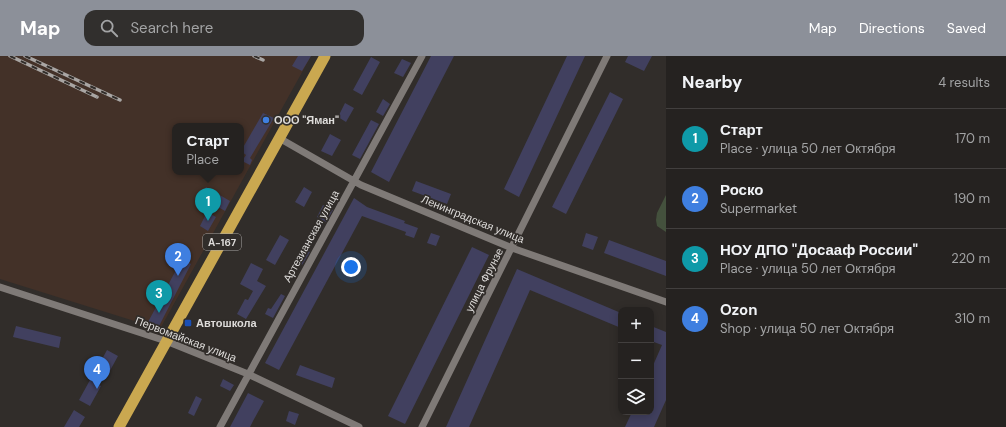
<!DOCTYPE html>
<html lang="en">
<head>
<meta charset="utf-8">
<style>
  body { margin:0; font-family:"DM Sans",sans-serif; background:#312f2d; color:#f1f3f6 }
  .controls { position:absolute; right:12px; bottom:12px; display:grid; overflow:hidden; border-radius:8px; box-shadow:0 2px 10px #0003 }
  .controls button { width:36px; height:36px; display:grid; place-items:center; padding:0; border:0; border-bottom:1px solid #423f3e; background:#252220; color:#f1f3f6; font:20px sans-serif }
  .you { position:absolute; left:351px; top:211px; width:14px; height:14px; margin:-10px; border:3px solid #fff; border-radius:50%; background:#1a73e8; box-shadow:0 0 0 6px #1a73e833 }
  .badge { display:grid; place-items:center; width:26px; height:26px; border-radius:50%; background:#8c9099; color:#fff; font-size:13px; font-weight:700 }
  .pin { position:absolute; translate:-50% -33px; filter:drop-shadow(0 1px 2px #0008) }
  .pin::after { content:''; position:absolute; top:21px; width:14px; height:12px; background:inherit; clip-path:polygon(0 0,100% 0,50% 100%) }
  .popup { position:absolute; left:172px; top:67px; width:72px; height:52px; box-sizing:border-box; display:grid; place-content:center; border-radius:8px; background:#252220; filter:drop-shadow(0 1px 3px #0005); font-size:13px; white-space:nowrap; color:#a3a4a5 }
  .popup b { font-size:15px; color:#f1f3f6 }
  .popup::after { content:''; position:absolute; left:50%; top:100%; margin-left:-8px; border:8px solid transparent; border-top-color:#252220 }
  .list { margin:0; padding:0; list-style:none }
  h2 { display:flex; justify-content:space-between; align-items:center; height:52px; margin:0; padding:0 16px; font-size:17px }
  h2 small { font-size:13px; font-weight:400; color:#a3a4a5 }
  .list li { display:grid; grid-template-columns:26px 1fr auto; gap:12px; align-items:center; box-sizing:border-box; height:60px; padding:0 16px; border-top:1px solid #423f3e }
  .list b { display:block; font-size:15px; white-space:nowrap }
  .list p { margin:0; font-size:13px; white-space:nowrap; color:#a3a4a5 }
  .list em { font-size:13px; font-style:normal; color:#a3a4a5 }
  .icon { flex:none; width:22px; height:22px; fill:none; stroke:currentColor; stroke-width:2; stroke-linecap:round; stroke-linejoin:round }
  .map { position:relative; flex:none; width:666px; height:371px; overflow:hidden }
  header { display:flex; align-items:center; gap:24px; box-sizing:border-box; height:56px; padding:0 20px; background:#8c9099; color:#fff }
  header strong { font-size:19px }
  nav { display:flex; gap:22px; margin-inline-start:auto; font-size:14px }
  .search { width:280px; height:36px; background:#312f2d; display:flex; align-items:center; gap:10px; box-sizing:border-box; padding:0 14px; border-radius:12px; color:#a3a4a5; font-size:15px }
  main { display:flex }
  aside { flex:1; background:#252220 }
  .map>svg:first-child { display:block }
  .industrial { fill:#433128; fill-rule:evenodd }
  .green { fill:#44513d }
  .building { fill:#41405f }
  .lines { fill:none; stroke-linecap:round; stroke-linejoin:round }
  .minor { stroke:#7f7a77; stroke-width:7 }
  .trunk { stroke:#caa850; stroke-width:11 }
  .rail-casing { stroke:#a9a6a4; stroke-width:3.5 }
  .rail { stroke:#312d2a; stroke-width:2; stroke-dasharray:6; stroke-linecap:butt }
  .shop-dot { fill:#3f7fe0; stroke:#312d2a; stroke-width:1.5 }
  .transit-dot { fill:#1a4fb4; stroke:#312d2a; stroke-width:1.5 }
  .labels { text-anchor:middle; stroke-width:3.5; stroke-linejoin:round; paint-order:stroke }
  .shield { fill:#312d2a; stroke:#aaa8a5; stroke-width:1 }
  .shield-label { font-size:10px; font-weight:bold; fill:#dedcda }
  .poi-label { font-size:11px; font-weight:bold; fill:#dedcda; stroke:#312d2a; text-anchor:start }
  .street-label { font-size:11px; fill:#dedcda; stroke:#312d2a }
</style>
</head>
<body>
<header>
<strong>Map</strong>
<div class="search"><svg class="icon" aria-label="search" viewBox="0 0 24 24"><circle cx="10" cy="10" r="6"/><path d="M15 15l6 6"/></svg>Search here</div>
<nav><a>Map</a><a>Directions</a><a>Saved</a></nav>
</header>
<main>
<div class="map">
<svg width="666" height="371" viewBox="0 0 666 371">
  <rect width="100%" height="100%" fill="#312d2a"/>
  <!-- industrial -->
  <path class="industrial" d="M0,0H311L160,273L0,223ZM175,70H241V116H175Z"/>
  <!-- green -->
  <path class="green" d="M666,139V176L657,170L656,164L657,157Z"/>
  <!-- building -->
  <path class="building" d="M298,0H311L302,15L292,10Z
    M431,0H454L389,126L371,116Z
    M567,0H585L519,141L504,133Z
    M628,0H652L644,15L625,6Z
    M371,1L380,6L362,39L353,34Z
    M402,3L411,7L403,21L394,17Z
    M610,36L623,43L566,158L552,151Z
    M383,43L390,48L383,60L376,56Z
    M345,47L354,52L346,66L338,61Z
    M263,57L274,62L250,102L252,104L250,109L242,105L246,99L241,95Z
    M371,64L379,68L360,103L352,99Z
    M330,78L341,84L332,100L321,95Z
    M416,125L451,138L447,148L412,135Z
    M206,131L230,145L225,155L201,141Z
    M304,131L312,136L304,151L295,146Z
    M354,142L367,151L405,165L404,167L418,172L414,182L405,179L406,176L362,160L279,314L265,307Z
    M323,149L333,154L326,166L317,161Z
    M207,156L216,161L208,175L200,170Z
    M431,177L440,180L436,190L427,187Z
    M586,177L598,181L593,194L582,190Z
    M280,179L289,184L275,209L266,204Z
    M609,184L666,205V220L604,197Z
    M472,191L489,199L405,368L388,360Z
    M303,192L310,196L302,209L295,205Z
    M182,203L191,208L158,272L148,266Z
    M251,207L263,213L257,225L266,230L246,263L237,258L245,243L248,244L253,235L240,228Z
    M517,213L621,257V272L530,234L469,371H446Z
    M281,238L285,240L273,262L265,258L268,252L271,253Z
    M16,270L61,281L59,292L13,281Z
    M651,270L666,276V344L654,371H625L632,356H651V314L662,289L651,285Z
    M107,294L118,300L106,322L95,316Z
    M300,309L335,322L332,332L296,319Z
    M223,323L234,329L230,335L220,330Z
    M90,324L101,330L90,350L79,344Z
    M248,337L264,345L253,365L250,371H230Z
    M196,340L202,343L194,360L188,357Z
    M74,354L85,361L79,371H64Z
    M289,355L299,358L295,369L286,365Z"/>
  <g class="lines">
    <!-- minor -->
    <path class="minor" d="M279,82L361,129L512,192L666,246
      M0,231L166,285L248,318L359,371
      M220,371L422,0
      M422,371L607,0"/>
    <!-- trunk -->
    <path class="trunk" d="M119,371L325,0"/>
    <defs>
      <path id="rail" d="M10,0L97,41
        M25,0L120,44
        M254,0L263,4"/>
    </defs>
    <!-- rail casing -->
    <use href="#rail" class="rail-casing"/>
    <!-- rail -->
    <use href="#rail" class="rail"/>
  </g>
  <!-- markers -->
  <circle class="shop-dot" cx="266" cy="64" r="4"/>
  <rect class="transit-dot" x="184" y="263" width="8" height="8" rx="2"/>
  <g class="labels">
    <!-- shield labels -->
    <rect class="shield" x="203" y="178" width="38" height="16" rx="3"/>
    <g class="shield-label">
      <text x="222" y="190">А-167</text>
    </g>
    <!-- poi labels -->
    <g class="poi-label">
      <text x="274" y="68">ООО "Яман"</text>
      <text x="196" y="271">Автошкола</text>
    </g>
    <!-- street labels -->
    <g class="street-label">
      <text transform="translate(473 163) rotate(22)" y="4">Ленинградская улица</text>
      <text transform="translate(311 180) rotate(-61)" y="4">Артезианская улица</text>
      <text transform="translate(484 224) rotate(-63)" y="4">улица Фрунзе</text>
      <text transform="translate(186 283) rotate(21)" y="4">Первомайская улица</text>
    </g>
  </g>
</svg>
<div class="controls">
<button>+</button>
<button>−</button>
<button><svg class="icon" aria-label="layers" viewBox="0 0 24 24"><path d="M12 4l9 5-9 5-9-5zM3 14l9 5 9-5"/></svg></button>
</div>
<div class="you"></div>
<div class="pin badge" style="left:208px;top:165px;background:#0f9aa8">1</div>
<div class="popup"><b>Старт</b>Place</div>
<div class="pin badge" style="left:178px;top:220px;background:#3f7fe0">2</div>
<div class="pin badge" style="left:159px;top:257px;background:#0f9aa8">3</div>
<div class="pin badge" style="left:97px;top:333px;background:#3f7fe0">4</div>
</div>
<aside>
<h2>Nearby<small>4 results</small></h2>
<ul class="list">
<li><span class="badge" style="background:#0f9aa8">1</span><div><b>Старт</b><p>Place · улица 50 лет Октября</p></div><em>170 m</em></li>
<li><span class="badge" style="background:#3f7fe0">2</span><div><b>Роско</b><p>Supermarket</p></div><em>190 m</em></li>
<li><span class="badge" style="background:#0f9aa8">3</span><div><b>НОУ ДПО &quot;Досааф России&quot;</b><p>Place · улица 50 лет Октября</p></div><em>220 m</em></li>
<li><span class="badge" style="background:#3f7fe0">4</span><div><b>Ozon</b><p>Shop · улица 50 лет Октября</p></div><em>310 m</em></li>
</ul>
</aside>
</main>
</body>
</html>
